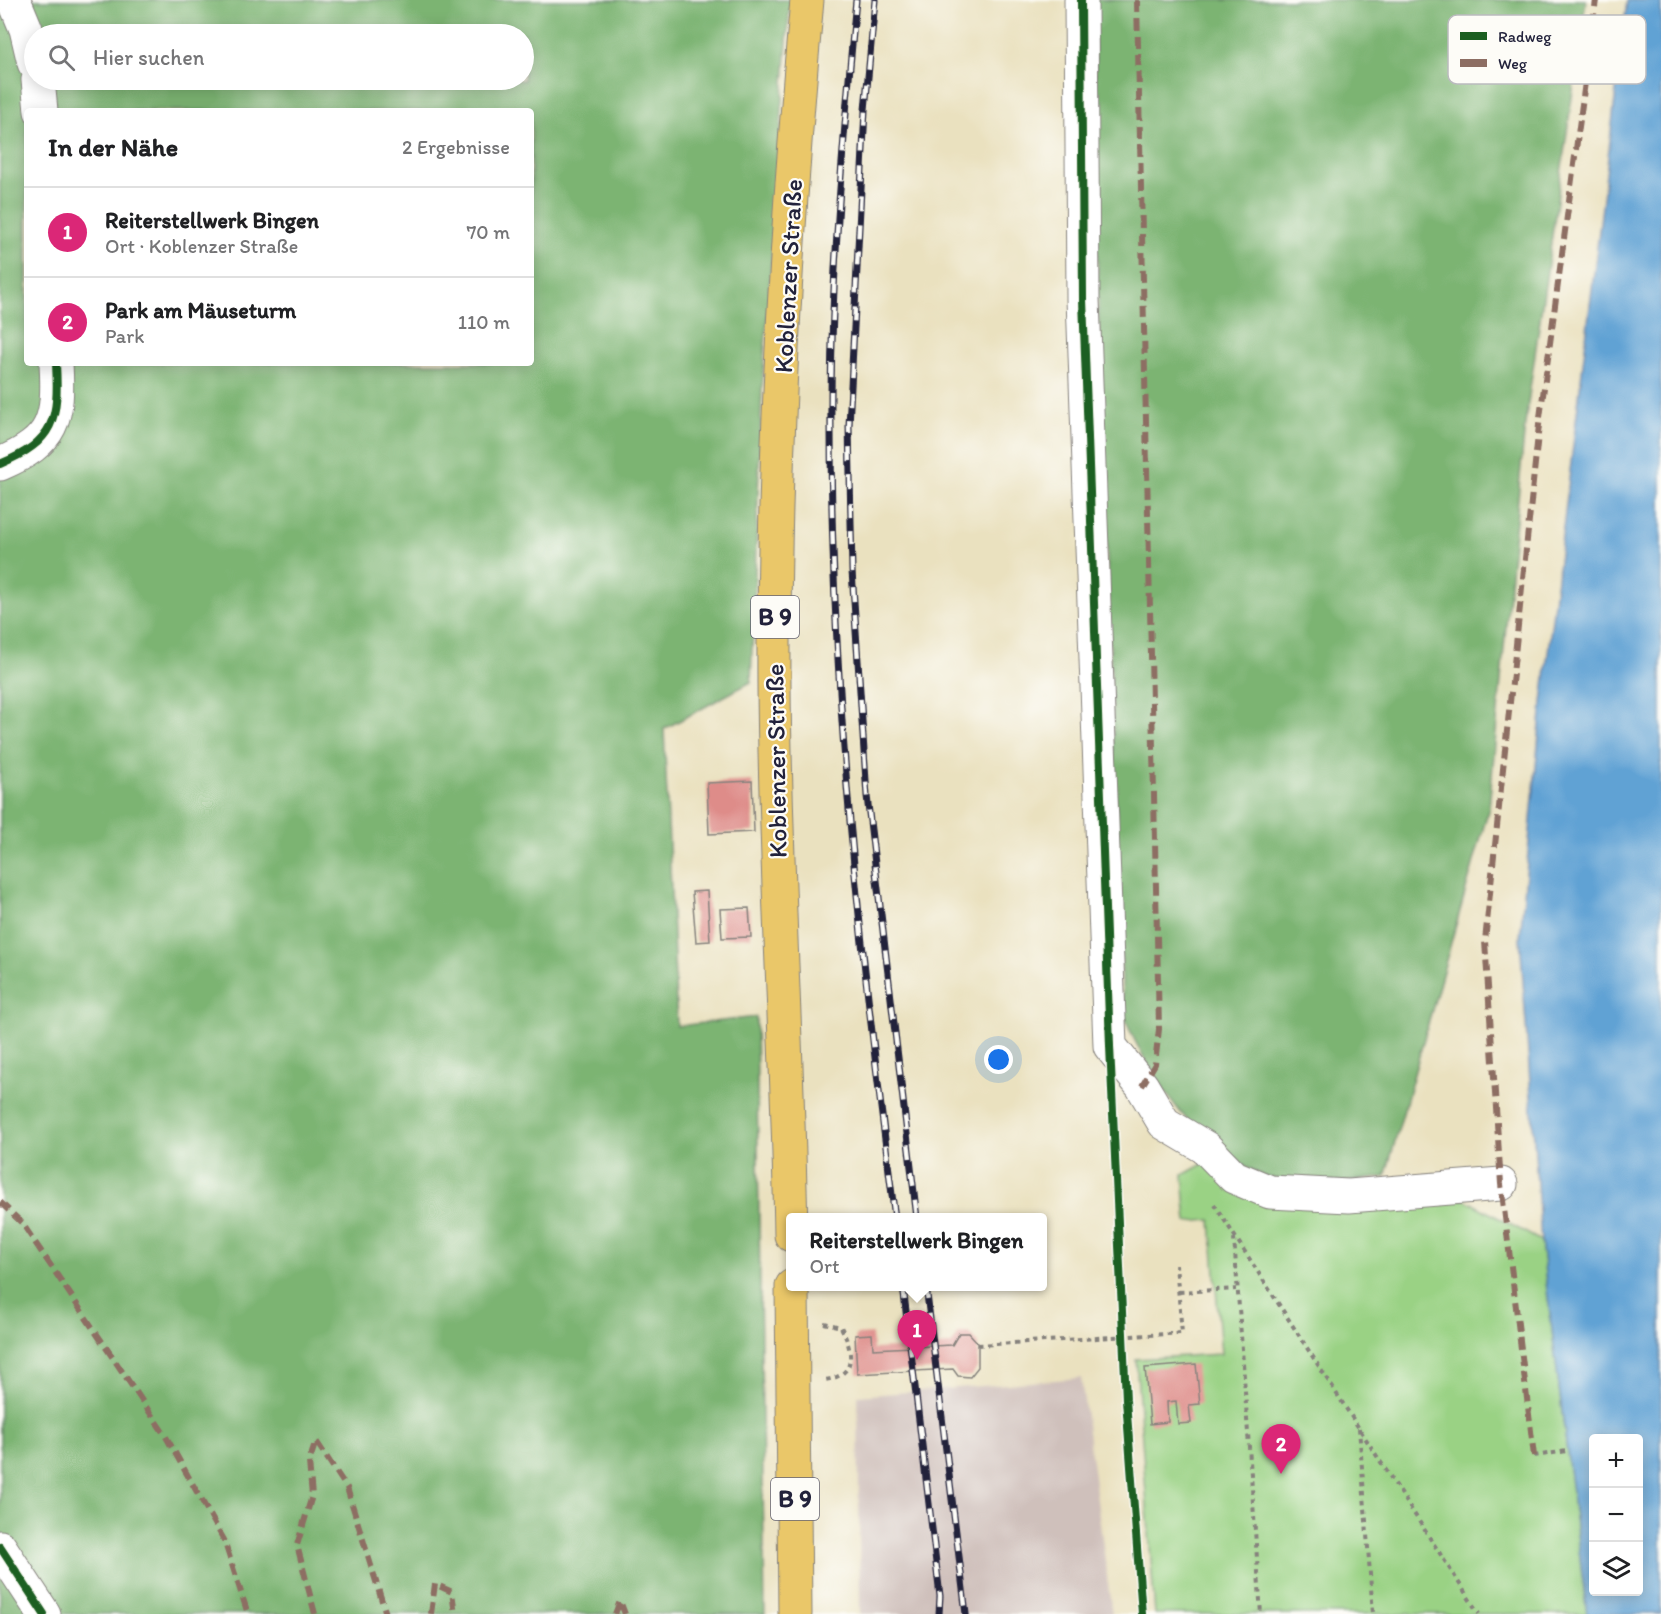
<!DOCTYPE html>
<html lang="de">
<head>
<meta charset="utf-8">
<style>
  body { margin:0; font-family:Itim,sans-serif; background:#f6f6f6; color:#202124 }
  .controls { position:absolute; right:18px; bottom:18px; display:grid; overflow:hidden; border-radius:6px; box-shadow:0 3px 15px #0003 }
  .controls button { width:54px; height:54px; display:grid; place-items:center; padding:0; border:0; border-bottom:2px solid #e0e0e0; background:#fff; color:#202124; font:30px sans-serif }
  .you { position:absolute; left:999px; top:1060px; width:21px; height:21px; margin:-15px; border:4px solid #fff; border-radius:50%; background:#1a73e8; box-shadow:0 0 0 9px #1a73e833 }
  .badge { display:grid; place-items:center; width:39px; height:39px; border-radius:50%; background:#db2777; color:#fff; font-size:20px; font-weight:700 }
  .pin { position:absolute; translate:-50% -50px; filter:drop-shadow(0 2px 3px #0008) }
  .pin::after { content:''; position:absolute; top:32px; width:21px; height:18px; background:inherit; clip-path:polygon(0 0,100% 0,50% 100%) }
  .popup { position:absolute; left:786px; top:1213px; width:261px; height:78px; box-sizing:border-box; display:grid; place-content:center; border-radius:6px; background:#fff; filter:drop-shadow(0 2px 4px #0005); font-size:20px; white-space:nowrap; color:#757577 }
  .popup b { font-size:22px; color:#202124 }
  .popup::after { content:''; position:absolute; left:50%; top:100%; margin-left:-12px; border:12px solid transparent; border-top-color:#fff }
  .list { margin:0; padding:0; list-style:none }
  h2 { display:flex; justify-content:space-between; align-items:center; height:78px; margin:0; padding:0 24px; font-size:26px }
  h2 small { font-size:20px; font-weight:400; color:#757577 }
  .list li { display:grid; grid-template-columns:39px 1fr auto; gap:18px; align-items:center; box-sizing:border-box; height:90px; padding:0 24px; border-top:2px solid #e0e0e0 }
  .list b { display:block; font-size:22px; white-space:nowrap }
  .list p { margin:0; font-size:20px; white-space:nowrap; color:#757577 }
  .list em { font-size:20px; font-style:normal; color:#757577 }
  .icon { flex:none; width:33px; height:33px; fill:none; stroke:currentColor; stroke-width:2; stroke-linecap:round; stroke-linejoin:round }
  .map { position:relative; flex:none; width:1661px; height:1614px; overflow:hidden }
  .search { position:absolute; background:#fff; box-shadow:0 3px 15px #0003; left:24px; top:24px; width:510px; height:66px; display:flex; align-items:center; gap:15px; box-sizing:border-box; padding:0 21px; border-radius:33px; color:#757577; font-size:22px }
  .panel { position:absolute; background:#fff; box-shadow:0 3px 15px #0003; left:24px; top:108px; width:510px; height:258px; border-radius:6px }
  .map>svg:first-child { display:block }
  .industrial { fill:#cfc0bb }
  .green { fill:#9ad284; stroke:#5e7a60; stroke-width:1.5 }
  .forest { fill:#7bb472; stroke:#4e6b56; stroke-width:1.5; fill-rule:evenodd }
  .water { fill:#61a2d4; stroke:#426288; stroke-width:1.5; fill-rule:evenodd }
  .building { fill:#de8c89 }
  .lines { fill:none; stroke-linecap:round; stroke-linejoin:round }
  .minor-casing { stroke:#86827d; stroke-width:35 }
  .major-casing { stroke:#86827d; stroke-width:35 }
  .path { stroke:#86827d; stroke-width:4; stroke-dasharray:4.5 4.5; stroke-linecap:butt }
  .minor { stroke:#fff; stroke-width:33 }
  .major { stroke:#eac769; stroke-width:33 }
  .rail-casing { stroke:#22223b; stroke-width:7 }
  .rail { stroke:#fdfcf7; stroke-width:4.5; stroke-dasharray:14; stroke-linecap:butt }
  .quiet { stroke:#8d6e63; stroke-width:6; stroke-dasharray:12 6; stroke-linecap:butt }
  .cycleway-casing { stroke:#fdfcf7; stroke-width:11 }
  .cycleway { stroke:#1b5e20; stroke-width:8 }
  .labels { text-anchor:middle; stroke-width:4.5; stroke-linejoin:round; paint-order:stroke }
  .shield { fill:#fdfcf7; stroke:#646373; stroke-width:1.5 }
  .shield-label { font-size:24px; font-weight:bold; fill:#22223b }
  .street-label { font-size:26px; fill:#22223b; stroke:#fdfcf7 }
  .key { fill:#fdfcf7; stroke:#bbbbbf; stroke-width:1.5 }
  .key-label { font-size:16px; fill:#22223b }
</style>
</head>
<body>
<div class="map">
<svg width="1661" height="1614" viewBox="0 0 1661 1614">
  <rect width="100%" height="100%" fill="#fdfcf7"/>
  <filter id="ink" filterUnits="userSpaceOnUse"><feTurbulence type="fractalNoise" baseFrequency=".0167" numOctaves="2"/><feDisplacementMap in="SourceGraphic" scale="12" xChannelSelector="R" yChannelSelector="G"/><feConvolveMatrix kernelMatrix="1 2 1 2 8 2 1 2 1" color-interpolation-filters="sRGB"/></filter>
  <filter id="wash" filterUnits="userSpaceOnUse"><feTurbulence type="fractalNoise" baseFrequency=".008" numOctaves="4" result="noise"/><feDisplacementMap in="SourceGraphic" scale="24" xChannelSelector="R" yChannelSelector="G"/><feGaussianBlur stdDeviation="1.35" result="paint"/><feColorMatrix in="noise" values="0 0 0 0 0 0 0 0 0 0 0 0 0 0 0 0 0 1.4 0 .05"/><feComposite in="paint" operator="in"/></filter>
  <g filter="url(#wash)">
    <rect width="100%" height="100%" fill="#eae1bf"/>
    <!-- industrial -->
    <path class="industrial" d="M1081,1378L1112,1614H860L858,1396Z"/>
    <!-- green -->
    <path class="green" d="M1208,1161L1464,1199L1541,1241L1587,1614H1155L1136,1359L1221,1354L1211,1220L1187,1222L1183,1175Z"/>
    <!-- forest -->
    <path class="forest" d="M0,0H790L762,389L751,682L664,729L677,1026L756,1017L765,1614H0ZM34,34H524V80H34ZM27,111H531V363H27Z
      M1094,0H1586L1525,424L1489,808L1385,1177C1349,1182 1308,1185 1271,1178C1250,1174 1197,1131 1182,1114C1163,1091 1131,1040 1123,1012L1098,302Z"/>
    <!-- water -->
    <path class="water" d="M1627,0H1661V1614H1587L1541,1241L1520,938L1542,702ZM1594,1438H1638V1592H1594Z"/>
    <g id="blocks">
      <!-- building -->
      <path class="building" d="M752,781L754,832L709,834L707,783Z
        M707,891L710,941L696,942L692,892Z
        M749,908L751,937L722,938L720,909Z
        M959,1333H969L978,1343V1367L970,1377L958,1376L953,1369L857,1374L855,1335L872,1334L873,1349L952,1345Z
        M1196,1364L1200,1404L1189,1405L1191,1423L1178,1424L1176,1401L1167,1402L1168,1422L1150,1424L1145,1368Z"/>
    </g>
  </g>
  <g filter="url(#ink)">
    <use href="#blocks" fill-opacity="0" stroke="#86827d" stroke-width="1.5"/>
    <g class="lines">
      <defs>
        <path id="minor" d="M14,0L26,29L34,63
          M1081,0L1083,299L1110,1046L1142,1086L1164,1123L1206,1148L1234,1177L1270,1192L1349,1196L1501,1184
          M38,80L41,111
          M0,464C55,441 59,419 56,363
          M0,1547L44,1614"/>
        <path id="major" d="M791,1235C788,1051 775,867 774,683C773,455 786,227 807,0
          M792,1286L795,1614"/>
      </defs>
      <!-- minor casing -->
      <use href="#minor" class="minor-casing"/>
      <!-- major casing -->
      <use href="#major" class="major-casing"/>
      <!-- path -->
      <path class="path" d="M1214,1204L1479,1614
        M1234,1238L1261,1614
        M1179,1292L1236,1289
        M824,1323L841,1327C853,1351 858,1375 825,1380
        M978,1345L1182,1333L1176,1265
        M1359,1428L1373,1614
        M1534,1456L1567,1451"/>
      <!-- minor -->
      <use href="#minor" class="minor"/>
      <!-- major -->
      <use href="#major" class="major"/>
      <defs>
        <path id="rail" d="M856,0C843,142 830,286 831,429C831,693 861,956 895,1218
          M875,0L865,110L849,426L852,571L867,796L917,1218
          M903,1286L940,1596L939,1614
          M926,1286L966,1614"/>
      </defs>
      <!-- rail casing -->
      <use href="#rail" class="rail-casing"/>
      <!-- rail -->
      <use href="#rail" class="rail"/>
      <!-- quiet -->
      <path class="quiet" d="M1137,0L1159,1029L1155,1064L1142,1086
        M0,1202L22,1223L165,1435L224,1540L248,1614
        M1534,1456L1501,1184L1485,941L1539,425L1596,0
        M315,1614L297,1545L312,1496L309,1462L316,1441L347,1488L386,1614
        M431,1614L435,1584L452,1592L455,1614
        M615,1614L620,1601L625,1614"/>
      <defs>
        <path id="cycleway" d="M1081,0L1083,299L1110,1046L1126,1400L1142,1614
          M0,464C55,441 59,419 56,363
          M0,1547L44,1614"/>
      </defs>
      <!-- cycleway casing -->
      <use href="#cycleway" class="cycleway-casing"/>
      <!-- cycleway -->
      <use href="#cycleway" class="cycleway"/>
    </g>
  </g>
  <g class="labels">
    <!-- shield labels -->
    <g class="shield">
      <rect x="751" y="596" width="48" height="42" rx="4.5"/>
      <rect x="771" y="1478" width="48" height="42" rx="4.5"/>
    </g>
    <g class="shield-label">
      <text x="775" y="625">B 9</text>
      <text x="795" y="1507">B 9</text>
    </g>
    <!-- street labels -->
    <g class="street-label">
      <text transform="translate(788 276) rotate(-87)" y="9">Koblenzer Straße</text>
      <text transform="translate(776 761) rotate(-91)" y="9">Koblenzer Straße</text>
    </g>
  </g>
  <!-- legend -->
  <rect x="1448" y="15" width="198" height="69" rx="9" class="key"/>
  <rect x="1460" y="32" width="27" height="8" fill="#1b5e20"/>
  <rect x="1460" y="59" width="27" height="8" fill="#8d6e63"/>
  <g class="key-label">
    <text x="1498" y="42">Radweg</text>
    <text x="1498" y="69">Weg</text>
  </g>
</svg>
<div class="controls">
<button>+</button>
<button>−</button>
<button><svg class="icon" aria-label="layers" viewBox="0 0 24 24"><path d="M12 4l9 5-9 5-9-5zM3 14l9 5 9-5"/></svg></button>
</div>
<div class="you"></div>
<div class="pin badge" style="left:917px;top:1360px">1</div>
<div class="popup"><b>Reiterstellwerk Bingen</b>Ort</div>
<div class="pin badge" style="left:1281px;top:1474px">2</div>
<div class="search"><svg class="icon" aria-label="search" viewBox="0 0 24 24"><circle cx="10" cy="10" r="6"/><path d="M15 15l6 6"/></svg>Hier suchen</div>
<section class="panel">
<h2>In der Nähe<small>2 Ergebnisse</small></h2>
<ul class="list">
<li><span class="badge">1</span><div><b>Reiterstellwerk Bingen</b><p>Ort · Koblenzer Straße</p></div><em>70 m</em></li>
<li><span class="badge">2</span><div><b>Park am Mäuseturm</b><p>Park</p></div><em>110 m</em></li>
</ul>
</section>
</div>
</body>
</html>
